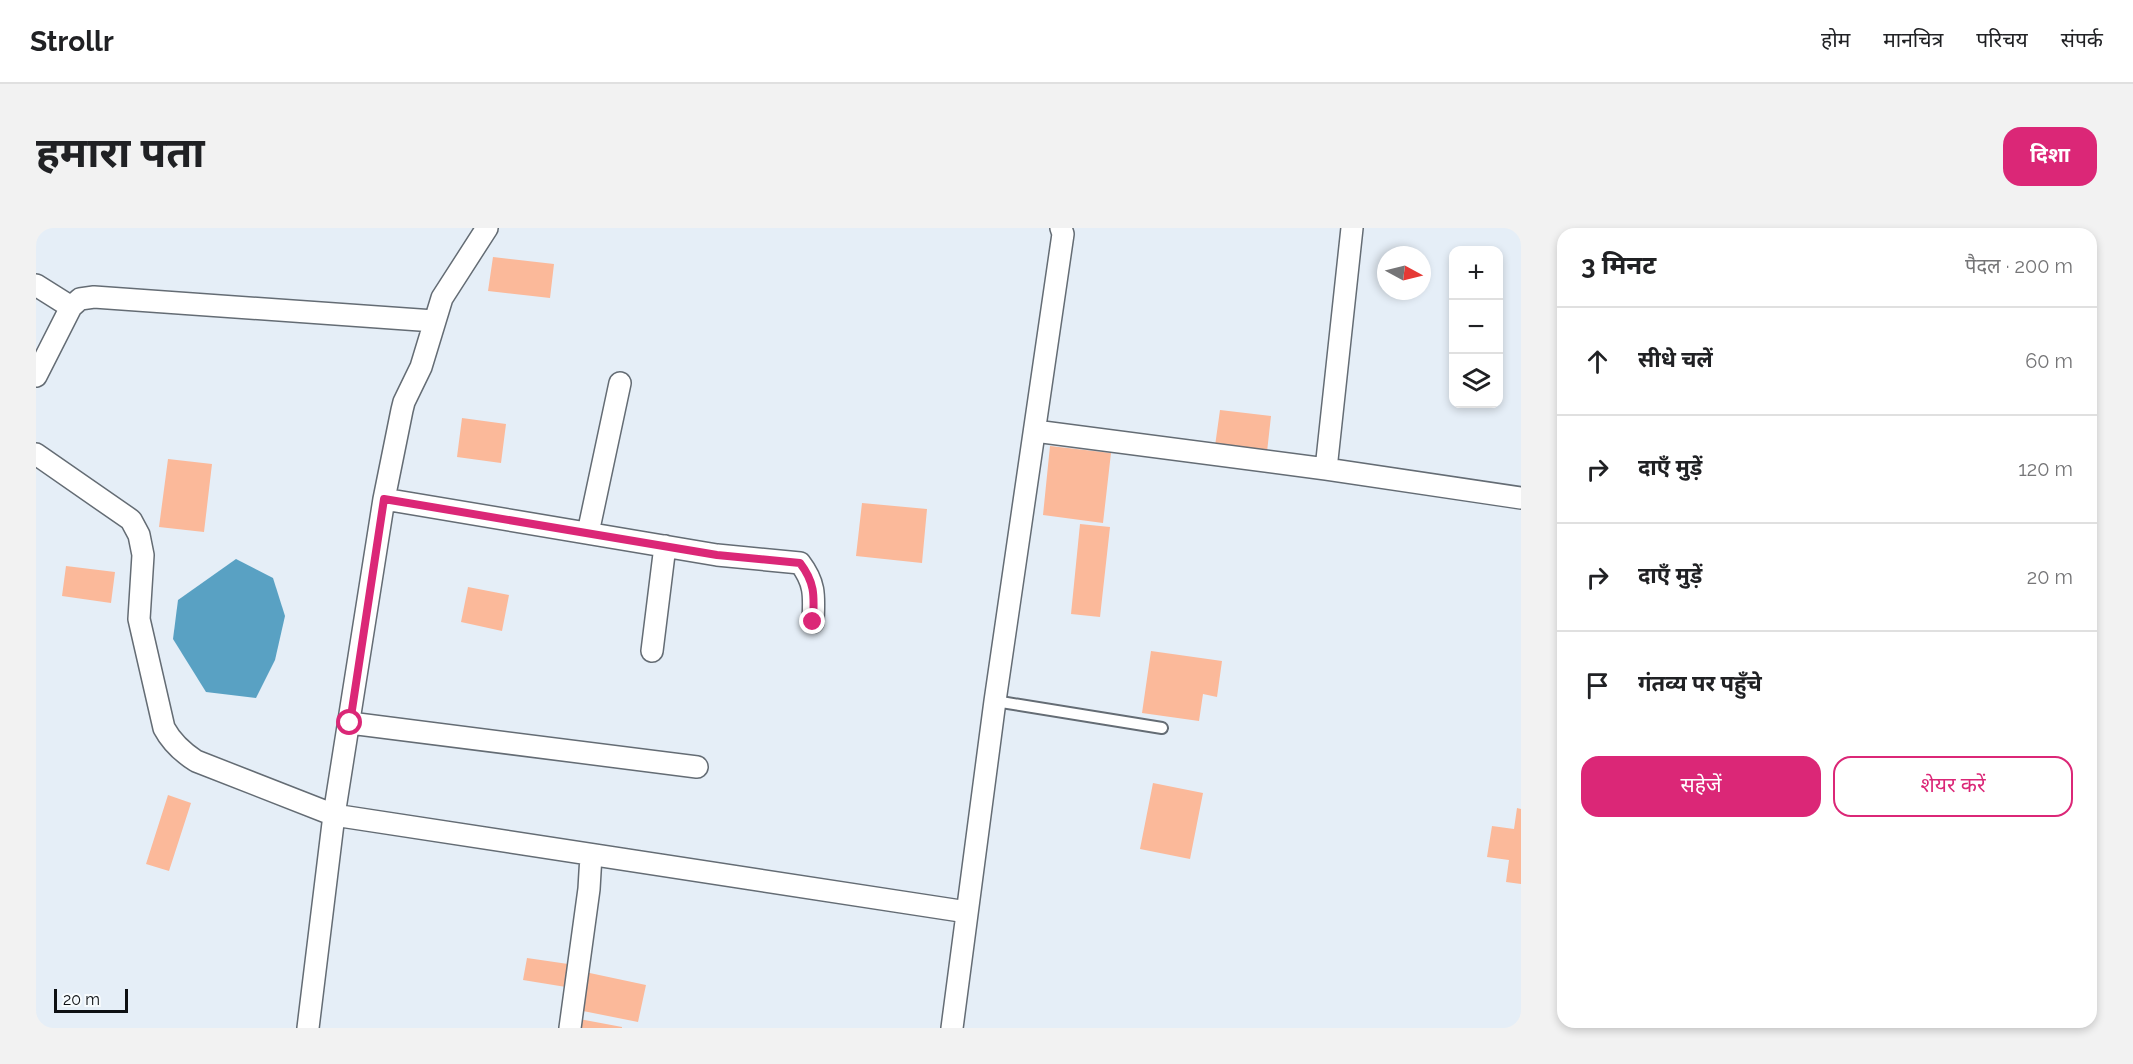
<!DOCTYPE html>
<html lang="hi">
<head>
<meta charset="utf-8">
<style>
  body { margin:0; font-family:Raleway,"Noto Sans Devanagari",sans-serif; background:#f2f2f2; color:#202124 }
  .controls { position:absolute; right:18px; top:18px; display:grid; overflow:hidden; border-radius:12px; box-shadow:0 3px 9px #0003 }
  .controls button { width:54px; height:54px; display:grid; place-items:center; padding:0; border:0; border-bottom:2px solid #e0e0e0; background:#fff; color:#202124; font:30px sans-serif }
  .compass { position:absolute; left:1341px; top:18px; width:54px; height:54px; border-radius:50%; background:#fff; box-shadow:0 3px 9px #0003; rotate:97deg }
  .scale { position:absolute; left:18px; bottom:15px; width:74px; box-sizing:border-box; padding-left:6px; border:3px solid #0d1013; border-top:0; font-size:16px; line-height:21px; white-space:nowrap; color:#0d1013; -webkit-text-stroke:4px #f7fbfe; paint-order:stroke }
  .stop { position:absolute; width:18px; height:18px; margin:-14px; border:4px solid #db2777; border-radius:50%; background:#fff }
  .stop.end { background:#db2777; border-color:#fff; box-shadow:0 2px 6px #0008 }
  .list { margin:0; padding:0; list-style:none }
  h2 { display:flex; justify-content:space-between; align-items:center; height:78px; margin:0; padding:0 24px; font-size:26px }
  h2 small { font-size:20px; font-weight:400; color:#757577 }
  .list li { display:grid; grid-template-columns:39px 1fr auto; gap:18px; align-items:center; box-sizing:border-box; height:108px; padding:0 24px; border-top:2px solid #e0e0e0 }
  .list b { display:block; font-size:22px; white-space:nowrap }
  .list em { font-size:20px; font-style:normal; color:#757577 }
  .actions { display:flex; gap:12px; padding:18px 24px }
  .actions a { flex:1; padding:14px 0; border:2px solid #db2777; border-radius:18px; text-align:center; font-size:21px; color:#db2777 }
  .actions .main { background:#db2777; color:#fff }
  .icon { flex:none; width:33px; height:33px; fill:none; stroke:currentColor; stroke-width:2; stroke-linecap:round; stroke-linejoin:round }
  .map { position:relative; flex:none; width:1485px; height:800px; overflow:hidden; border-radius:18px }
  header { display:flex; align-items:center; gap:36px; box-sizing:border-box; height:84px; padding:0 30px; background:#fff; border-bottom:2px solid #e0e0e0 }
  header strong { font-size:28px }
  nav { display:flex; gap:33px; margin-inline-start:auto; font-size:21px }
  .intro { display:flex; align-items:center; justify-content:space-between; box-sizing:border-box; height:144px; padding:0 36px }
  h1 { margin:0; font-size:42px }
  .button { padding:15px 27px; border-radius:18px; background:#db2777; color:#fff; font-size:21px; font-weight:700 }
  main { display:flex; gap:36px; padding:0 36px }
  aside { flex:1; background:#fff; border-radius:18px; box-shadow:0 3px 9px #0003 }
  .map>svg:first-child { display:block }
  .water { fill:#59a1c3 }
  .building { fill:#fbb99a }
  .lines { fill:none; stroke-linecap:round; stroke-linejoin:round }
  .lane-casing { stroke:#646c74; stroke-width:14 }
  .street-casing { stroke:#646c74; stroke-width:24 }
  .lane { stroke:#fff; stroke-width:10 }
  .street { stroke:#fff; stroke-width:21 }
  .route { stroke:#db2777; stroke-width:8 }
</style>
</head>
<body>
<header>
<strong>Strollr</strong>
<nav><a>होम</a><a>मानचित्र</a><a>परिचय</a><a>संपर्क</a></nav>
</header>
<div class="intro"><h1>हमारा पता</h1><a class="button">दिशा</a></div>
<main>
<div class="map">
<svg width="1485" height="800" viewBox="0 0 1485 800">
  <rect width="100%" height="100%" fill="#e5eef7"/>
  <!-- water -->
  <path class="water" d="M200,331L237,350L249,388L239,432L220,470L170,464L137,411L142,372Z"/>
  <!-- building -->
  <path class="building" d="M457,29L518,36L514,70L452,63Z
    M1184,182L1235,188L1231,224L1179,218Z
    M426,190L470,196L465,235L421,229Z
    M1014,218L1075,225L1067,295L1007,287Z
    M132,231L176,236L168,304L123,299Z
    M826,275L891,281L886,335L820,328Z
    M1044,296L1074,299L1064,389L1035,386Z
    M30,338L79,344L75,375L26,368Z
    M432,359L473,367L466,403L425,394Z
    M1115,423L1186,433L1181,469L1167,466L1163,493L1106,485Z
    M1117,555L1167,565L1154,631L1104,621Z
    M132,567L155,575L133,643L110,636Z
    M1481,580L1485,581V656L1470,654L1473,632L1451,629L1456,598L1478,601Z
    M491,730L539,737L536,760L487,752Z
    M549,744L610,757L602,794L542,782Z
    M538,790L586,799V800H536Z"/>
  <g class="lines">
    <defs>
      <path id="lane" d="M959,473L1126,500"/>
      <path id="street" d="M0,57L35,79
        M0,148L35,79L44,71L58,69L398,93
        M999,203L1290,241L1485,270
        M0,226L95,292L103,307L107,327L103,391L128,500C136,515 146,524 160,533L298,587L931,684
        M1290,241L1316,0
        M348,271L681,327L764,335C780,356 778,369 777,394
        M552,305L584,155
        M616,423L629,318
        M314,495L661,539
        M272,800L298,587L348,271L366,182L368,174L385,139L406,70L451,0
        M534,800L553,661L555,627
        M916,800L959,473L1027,6L1025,0"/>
    </defs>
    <!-- lane casing -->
    <use href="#lane" class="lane-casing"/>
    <!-- street casing -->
    <use href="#street" class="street-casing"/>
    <!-- lane -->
    <use href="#lane" class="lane"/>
    <!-- street -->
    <use href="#street" class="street"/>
  </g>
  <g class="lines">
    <!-- route -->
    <path class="route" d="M314,495L348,271L681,327L764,335C780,356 778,369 777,394"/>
  </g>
</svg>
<div class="controls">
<button>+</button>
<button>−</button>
<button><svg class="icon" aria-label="layers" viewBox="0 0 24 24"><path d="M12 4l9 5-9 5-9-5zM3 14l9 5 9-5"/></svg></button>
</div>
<svg class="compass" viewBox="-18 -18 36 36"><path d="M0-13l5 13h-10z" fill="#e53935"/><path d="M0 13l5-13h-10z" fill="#757577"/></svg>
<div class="scale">20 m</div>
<div class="stop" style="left:314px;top:495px"></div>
<div class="stop end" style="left:777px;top:394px"></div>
</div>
<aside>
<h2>3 मिनट<small>पैदल · 200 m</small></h2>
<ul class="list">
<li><svg class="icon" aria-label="ahead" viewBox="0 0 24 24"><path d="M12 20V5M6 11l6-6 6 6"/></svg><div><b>सीधे चलें</b></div><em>60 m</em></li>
<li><svg class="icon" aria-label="right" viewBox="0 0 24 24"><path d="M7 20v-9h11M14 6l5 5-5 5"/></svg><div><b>दाएँ मुड़ें</b></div><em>120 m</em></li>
<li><svg class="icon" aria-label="right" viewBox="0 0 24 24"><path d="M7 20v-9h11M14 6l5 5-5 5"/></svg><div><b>दाएँ मुड़ें</b></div><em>20 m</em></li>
<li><svg class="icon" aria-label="arrive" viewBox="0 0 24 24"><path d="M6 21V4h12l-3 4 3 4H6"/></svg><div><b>गंतव्य पर पहुँचे</b></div></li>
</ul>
<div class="actions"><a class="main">सहेजें</a><a>शेयर करें</a></div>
</aside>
</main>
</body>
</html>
